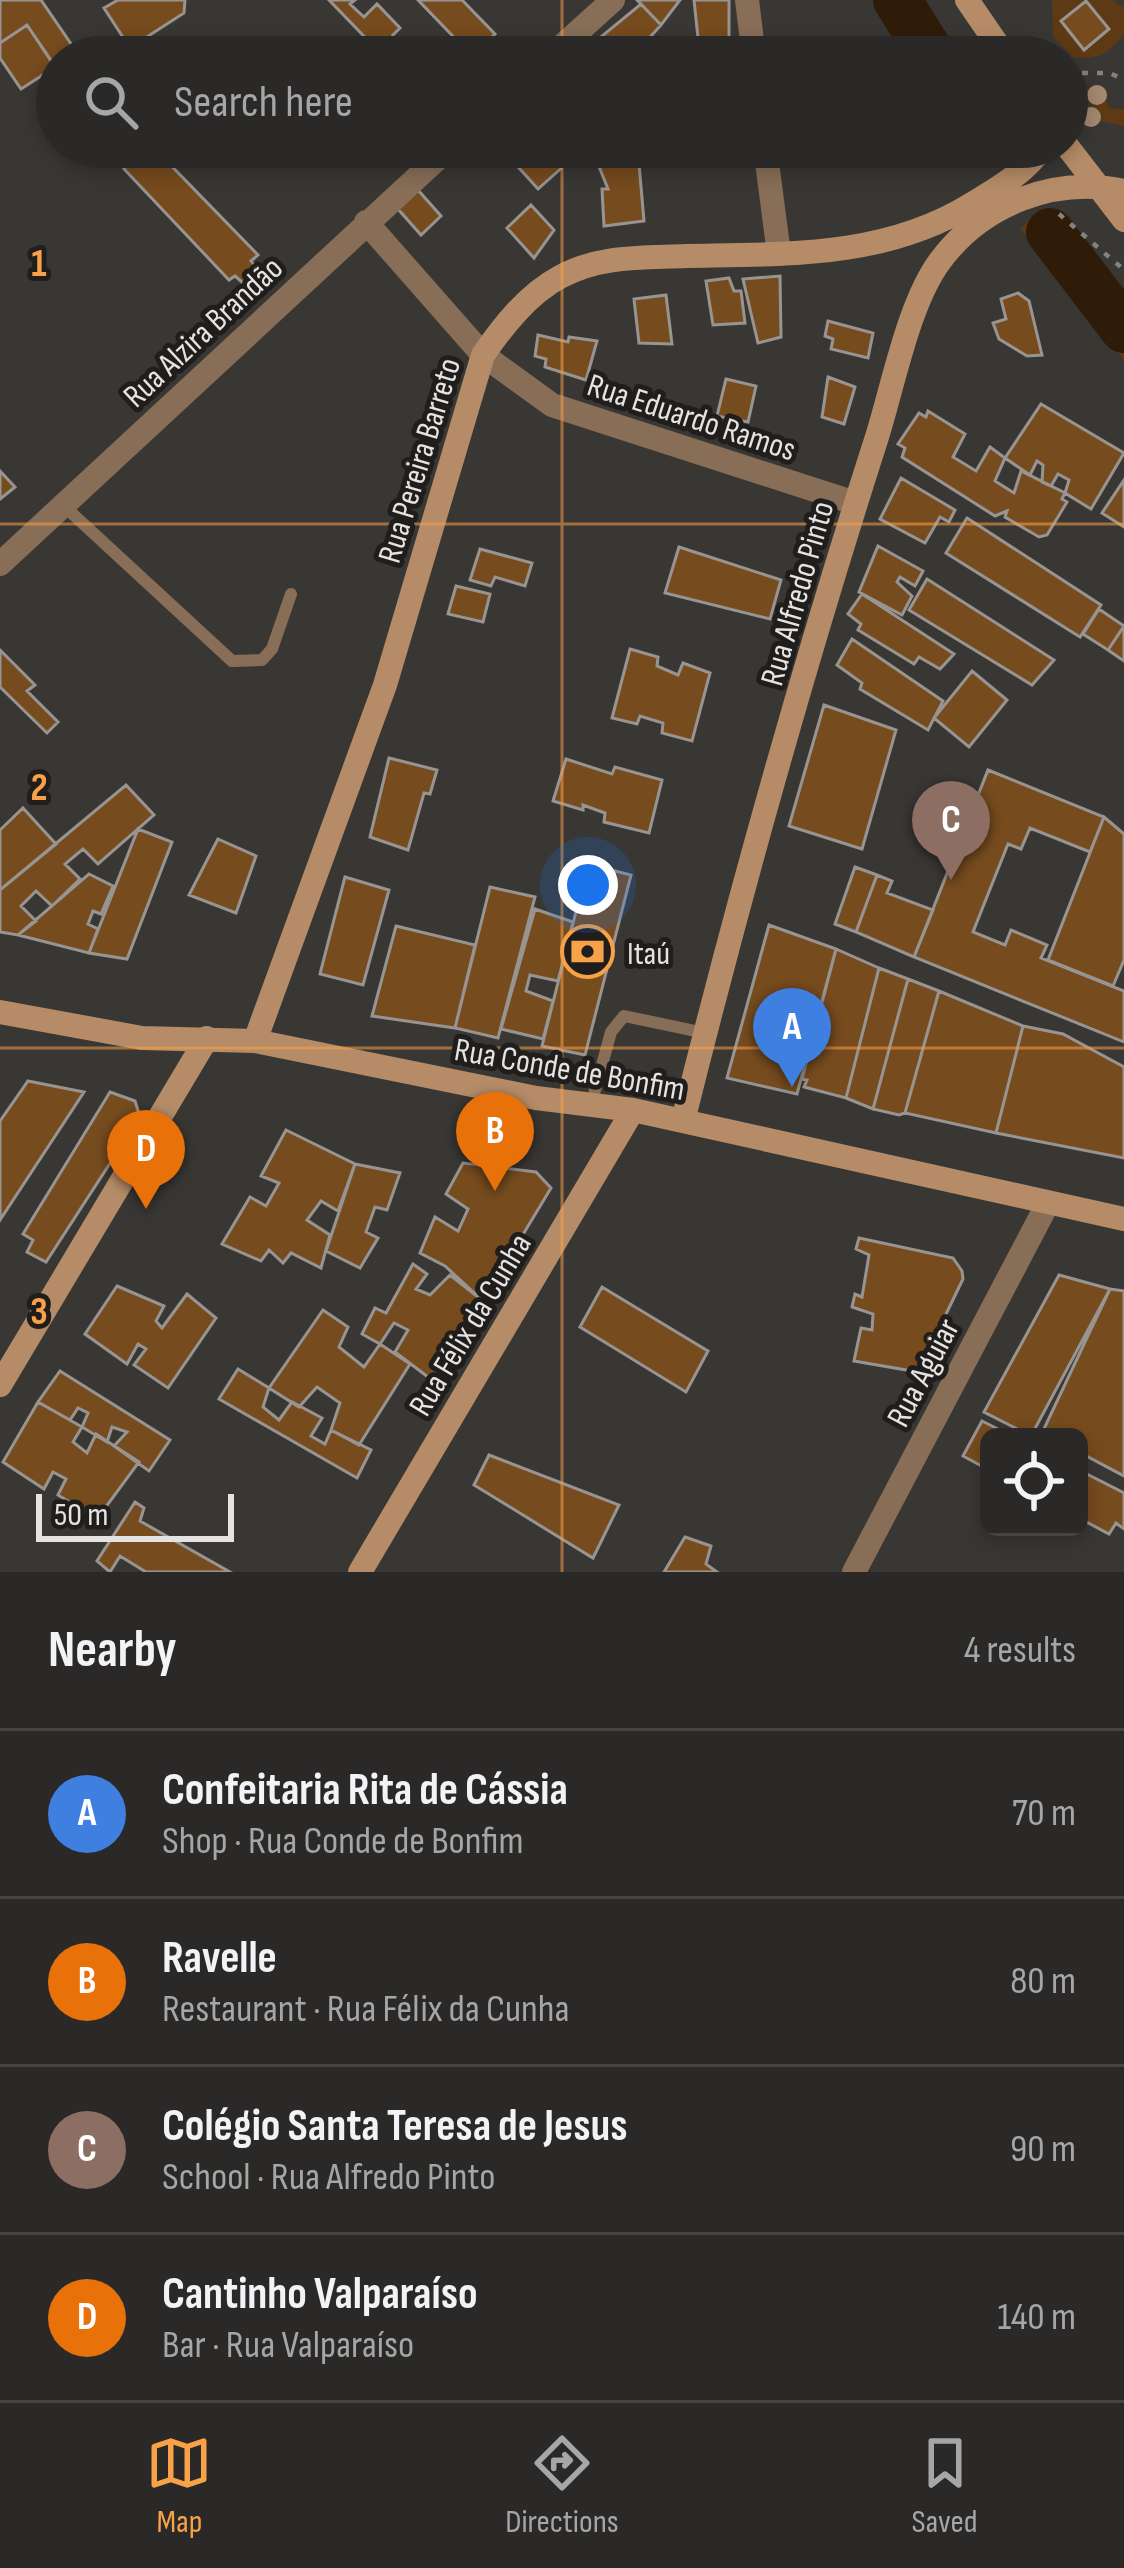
<!DOCTYPE html>
<html lang="en">
<head>
<meta charset="utf-8">
<style>
  body { margin:0; font-family:"Sofia Sans Condensed",sans-serif; background:#373533; color:#f1f3f6 }
  .controls { position:absolute; right:36px; bottom:36px; display:grid; overflow:hidden; border-radius:18px; box-shadow:0 6px 18px #0003 }
  .controls button { width:108px; height:108px; display:grid; place-items:center; padding:0; border:0; border-bottom:3px solid #474544; background:#2b2927; color:#f1f3f6; font:60px sans-serif }
  .scale { position:absolute; left:36px; bottom:30px; width:198px; box-sizing:border-box; padding-left:12px; border:6px solid #e5e4e2; border-top:0; font-size:33px; line-height:42px; white-space:nowrap; color:#e5e4e2; -webkit-text-stroke:9px #201e1d; paint-order:stroke }
  .you { position:absolute; left:588px; top:885px; width:42px; height:42px; margin:-30px; border:9px solid #fff; border-radius:50%; background:#1a73e8; box-shadow:0 0 0 18px #1a73e833 }
  .badge { display:grid; place-items:center; width:78px; height:78px; border-radius:50%; background:#f7a149; color:#fff; font-size:39px; font-weight:700 }
  .pin { position:absolute; translate:-50% -99px; filter:drop-shadow(0 3px 6px #0008) }
  .pin::after { content:''; position:absolute; top:63px; width:42px; height:36px; background:inherit; clip-path:polygon(0 0,100% 0,50% 100%) }
  .list { margin:0; padding:0; list-style:none }
  h2 { display:flex; justify-content:space-between; align-items:center; height:156px; margin:0; padding:0 48px; font-size:51px }
  h2 small { font-size:39px; font-weight:400; color:#a6a6a7 }
  .list li { display:grid; grid-template-columns:78px 1fr auto; gap:36px; align-items:center; box-sizing:border-box; height:168px; padding:0 48px; border-top:3px solid #474544 }
  .list b { display:block; font-size:45px; white-space:nowrap }
  .list p { margin:0; font-size:39px; white-space:nowrap; color:#a6a6a7 }
  .list em { font-size:39px; font-style:normal; color:#a6a6a7 }
  .icon { flex:none; width:66px; height:66px; fill:none; stroke:currentColor; stroke-width:2; stroke-linecap:round; stroke-linejoin:round }
  .map { position:relative; flex:none; width:1124px; height:1572px; overflow:hidden }
  .search { position:absolute; background:#2b2927; box-shadow:0 6px 18px #0003; left:36px; right:36px; top:36px; height:132px; display:flex; align-items:center; gap:30px; box-sizing:border-box; padding:0 42px; border-radius:66px; color:#a6a6a7; font-size:45px }
  .sheet { height:828px; background:#2b2927 }
  nav { display:flex; justify-content:space-around; align-items:center; box-sizing:border-box; height:168px; border-top:3px solid #474544; background:#2b2927; font-size:33px; color:#a6a6a7 }
  nav a { display:grid; justify-items:center; gap:6px }
  nav .on { color:#f7a149 }
  .map>svg:first-child { display:block }
  .green { fill:#5d3914 }
  .lines { fill:none; stroke-linecap:round; stroke-linejoin:round }
  .river { stroke:#2e1b08; stroke-width:48 }
  .building { fill:#764b1e; stroke:#989492; stroke-width:3 }
  .path { stroke:#83827f; stroke-width:4.5; stroke-dasharray:6 9; stroke-linecap:butt }
  .lane { stroke:#886e57; stroke-width:12 }
  .street { stroke:#886e57; stroke-width:24 }
  .secondary { stroke:#b58c67; stroke-width:24 }
  .tree { fill:#a5896f }
  .grid { fill:none; stroke:#f7a149; stroke-width:3; stroke-opacity:0.55 }
  .labels { text-anchor:middle; stroke-width:10; stroke-linejoin:round; paint-order:stroke }
  .street-label { font-size:33px; fill:#e5e4e2; stroke:#201e1d }
  .poi-label { font-size:33px; fill:#e5e4e2; stroke:#201e1d; text-anchor:start }
  .grid-label { font-size:39px; text-anchor:middle; font-weight:bold; fill:#f7a149; stroke:#201e1d; stroke-width:10; stroke-linejoin:round; paint-order:stroke }
</style>
</head>
<body>
<div class="map">
<svg width="1124" height="1572" viewBox="0 0 1124 1572">
  <rect width="100%" height="100%" fill="#393734"/>
  <!-- green -->
  <path class="green" d="M1052,0H1112L1124,8V33C1110,54 1098,60 1073,57L1053,37Z
    M1093,91L1104,93L1109,108L1124,109V126L1101,121L1088,99Z
    M1029,219H1049L1124,305V360L1021,229Z"/>
  <g class="lines">
    <!-- river -->
    <path class="river" d="M897,0L933,57
      M1050,232L1124,329"/>
  </g>
  <!-- building -->
  <path class="building" d="M0,0H41L80,57H57V69L27,25L0,43Z
    M118,0H185L184,13L136,44L132,38L126,42L104,8Z
    M329,0H355L350,4L364,17L377,4L400,28L393,35L413,57H384Z
    M418,0H462L495,34L490,39L496,46L483,57L477,52L472,56Z
    M637,0H680L661,25Z
    M694,0H729V57H700Z
    M1086,1L1109,29L1084,50L1061,21Z
    M641,4L661,25L632,57H623L602,36Z
    M27,25L55,67L21,89L0,58V43Z
    M135,147H153L258,255L251,261L258,269L243,283L235,276L229,280L124,169L130,161L125,156Z
    M500,147H585L538,189Z
    M793,147H849V149L794,153Z
    M598,164H639L644,221L604,226L602,189H608Z
    M418,190L441,216L421,235L398,209Z
    M531,205L554,230L534,258L507,228Z
    M780,276L781,337L758,343L743,279Z
    M729,278L734,291H741L745,323L713,325L706,281Z
    M1018,293L1029,301L1042,355L1027,356L999,339L993,323L1006,319L1001,299Z
    M666,295L672,344L639,343L634,299Z
    M828,321L873,333L868,358L831,349L833,339L825,336Z
    M538,335L568,342L569,337L597,341L586,380L545,367L546,359L535,356Z
    M828,377L855,387L844,424L822,417Z
    M726,379L756,386L748,422L717,416Z
    M1041,404L1124,453L1091,509L1065,493L1069,480L1058,474L1051,486L1042,482L1043,465L1037,461L1030,475L1005,458Z
    M928,411L965,434L953,457L976,471L990,447L1005,458L995,481L1014,493L1021,471L1065,493L1062,499L1067,502L1047,535L1039,537L1005,517L1007,511L995,516L902,457L905,448L898,444L919,413L926,417Z
    M0,471L15,487L0,499Z
    M901,478L955,510L949,522L940,517L925,543L880,519Z
    M1124,480V527L1102,513Z
    M967,518L1101,605L1080,637L946,553Z
    M878,546L923,571L915,586L900,577L897,582L912,596L902,615L859,592Z
    M679,547L781,580L770,619L665,593Z
    M480,549L532,563L525,586L495,577L491,586L470,580Z
    M927,579L1054,660L1032,685L909,610Z
    M456,586L490,594L483,622L448,614Z
    M862,594L954,654L940,669L919,657L914,664L858,630L861,624L848,614Z
    M1099,609L1124,626L1108,650L1083,634Z
    M1124,626V661L1108,650Z
    M852,639L943,701L928,730L860,689L862,683L837,665Z
    M630,649L658,657L657,666L678,675L683,663L710,673L692,741L662,733L663,723L640,716L637,724L612,718Z
    M0,650L35,685L27,691L58,722L47,733L0,687Z
    M972,671L1007,700L969,747L934,718Z
    M824,705L896,730L862,849L789,826Z
    M389,758L437,770L430,794L424,793L408,850L370,837Z
    M566,759L612,774L615,767L662,780L649,833L604,822L605,813L583,805V810L553,801Z
    M988,770L1104,817L1090,852L1030,828L1021,849L1008,844L973,932L1005,945L1011,930L1047,945L1041,958L1124,991V1042L914,957Z
    M126,785L154,815L98,864L83,849L65,864L80,879L52,906L36,891L21,906L36,921L18,935L0,932V890Z
    M23,808L56,844L0,890V830Z
    M1104,817L1124,834V960L1113,986L1048,960Z
    M138,829L172,842L127,959L89,953Z
    M218,839L256,856L236,913L189,895Z
    M588,864L631,875L585,1055L542,1046Z
    M855,867L877,875L856,932L835,924Z
    M89,874L113,886L101,914L93,911L88,924L98,929L89,953L18,935Z
    M877,875L892,881L887,893L933,910L914,957L856,932Z
    M345,877L389,890L363,985L320,974Z
    M490,887L535,897L498,1038L455,1028Z
    M535,909L573,922L558,981L530,975L526,991L553,1001L543,1039L501,1029Z
    M769,925L836,949L797,1094L727,1078Z
    M396,926L475,945L455,1028L372,1016Z
    M836,949L879,968L846,1098L804,1087L807,1080L802,1079Z
    M879,968L908,979L873,1109L846,1098Z
    M908,979L939,991L905,1113L899,1115L873,1109Z
    M939,991L1023,1026L996,1133L905,1113Z
    M1023,1026L1063,1034L1124,1067V1158L996,1133Z
    M28,1081L84,1092L0,1220V1121Z
    M110,1092L135,1101L140,1117L46,1262L27,1252L33,1240L23,1234Z
    M286,1130L355,1164L338,1211L321,1201L307,1220L330,1235L321,1268L291,1253L283,1263L269,1250L261,1261L222,1244L250,1197L266,1206L279,1183L261,1176Z
    M463,1163L536,1172L551,1188L483,1301L445,1266L420,1253L435,1217L458,1231L468,1209L446,1194Z
    M355,1164L400,1173L387,1210L375,1207L366,1232L378,1238L360,1268L326,1251Z
    M859,1238L953,1258L962,1271L963,1279L918,1372L854,1361L861,1328L872,1330L873,1314L852,1307L855,1294L862,1297L869,1255L856,1249Z
    M413,1264L427,1274L416,1289L430,1295L450,1275L483,1301L432,1380L395,1352L408,1330L394,1323L380,1344L362,1334L375,1308L386,1313Z
    M1059,1275L1110,1289L1031,1436L984,1412Z
    M117,1286L164,1306L156,1321L162,1328L187,1294L216,1318L168,1388L134,1365L146,1349L138,1344L127,1364L85,1334Z
    M602,1287L708,1351L686,1392L580,1327Z
    M1110,1289L1124,1291V1476L1079,1452V1437L1042,1433Z
    M323,1310L348,1327L339,1347L364,1367L380,1344L410,1364L359,1445L331,1430L340,1403L317,1387L299,1407L269,1388Z
    M238,1369L269,1388L263,1407L279,1420L292,1402L322,1418L311,1436L325,1444L331,1430L371,1450L357,1478L219,1399Z
    M60,1371L170,1440L149,1471L114,1446L127,1432L112,1427L107,1442L82,1427L88,1413L78,1408L70,1420L38,1402Z
    M38,1402L82,1427L73,1442L87,1453L96,1434L139,1462L97,1519L58,1495L66,1479L53,1472L44,1489L3,1462Z
    M982,1421L1014,1437H989V1470L963,1456Z
    M489,1455L619,1505L593,1558L474,1485Z
    M1079,1470L1124,1493V1529L1116,1523L1109,1534L1079,1518Z
    M135,1502L144,1508L140,1521L230,1572H146L120,1556L110,1572L97,1561Z
    M685,1537L711,1546L706,1564L717,1572H664Z"/>
  <g class="lines">
    <!-- path -->
    <path class="path" d="M1067,73H1110L1124,80
      M1059,214L1123,269"/>
    <!-- lane -->
    <path class="lane" d="M64,506L232,661L262,660L272,649L291,594
      M591,1105L611,1032L624,1016L705,1033"/>
    <!-- street -->
    <path class="street" d="M747,0L754,57
      M550,57L613,0
      M765,147L779,254
      M366,222L483,355L552,405L855,503
      M0,564L450,147
      M854,1572L1048,1203"/>
    <!-- secondary -->
    <path class="secondary" d="M967,0L1006,57
      M1067,146L1124,220
      M0,1012L142,1038L255,1041L536,1098L633,1110L1124,1219
      M255,1041L385,685L483,355C503,326 528,294 560,277C600,255 643,258 686,256C786,254 885,258 972,204C998,188 1025,173 1043,147
      M683,1121C740,893 804,664 876,440C893,387 908,304 940,261C983,203 1056,176 1124,191
      M0,1385L207,1038
      M360,1572L633,1110"/>
  </g>
  <!-- trees -->
  <g class="tree">
    <circle cx="1097" cy="95" r="10"/>
    <circle cx="1091" cy="117" r="10"/>
  </g>
  <!-- grid -->
  <path class="grid" d="M562,0V57M562,147V1572M0,524H1124M0,1048H1124"/>
  <!-- icons -->
  <defs>
    <symbol id="bank-ring" viewBox="-11 -11 22 22"><circle r="9.5" fill="#201e1d" stroke="#f7a149" stroke-width="1.5"/><path d="M-6-4H6V4H-6ZM0-2.3a2.3 2.3 0 1 0 0 4.6a2.3 2.3 0 1 0 0-4.6Z" fill="#f7a149"/></symbol>
  </defs>
  <g fill-rule="evenodd">
    <use href="#bank-ring" x="558" y="922" width="59" height="59"/>
  </g>
  <g class="labels">
    <!-- street labels -->
    <g class="street-label">
      <text transform="translate(202 331) rotate(-43)" y="12">Rua Alzira Brandão</text>
      <text transform="translate(692 416) rotate(18)" y="12">Rua Eduardo Ramos</text>
      <text transform="translate(418 460) rotate(-73)" y="12">Rua Pereira Barreto</text>
      <text transform="translate(796 593) rotate(-74)" y="12">Rua Alfredo Pinto</text>
      <text transform="translate(570 1068) rotate(10)" y="12">Rua Conde de Bonfim</text>
      <text transform="translate(469 1324) rotate(-59)" y="12">Rua Félix da Cunha</text>
      <text transform="translate(922 1372) rotate(-62)" y="12">Rua Aguiar</text>
    </g>
    <!-- poi labels -->
    <g class="poi-label">
      <text x="627" y="964">Itaú</text>
    </g>
  </g>
  <g class="grid-label">
    <text x="39" y="276">1</text>
    <text x="39" y="800">2</text>
    <text x="39" y="1324">3</text>
  </g>
</svg>
<div class="controls">
<button><svg class="icon" aria-label="locate" viewBox="0 0 24 24"><circle cx="12" cy="12" r="6"/><path d="M12 2v4M12 18v4M2 12h4M18 12h4"/></svg></button>
</div>
<div class="scale">50 m</div>
<div class="you"></div>
<div class="pin badge" style="left:792px;top:1087px;background:#3f7fe0">A</div>
<div class="pin badge" style="left:495px;top:1191px;background:#e8710a">B</div>
<div class="pin badge" style="left:951px;top:880px;background:#8d6e63">C</div>
<div class="pin badge" style="left:146px;top:1209px;background:#e8710a">D</div>
<div class="search"><svg class="icon" aria-label="search" viewBox="0 0 24 24"><circle cx="10" cy="10" r="6"/><path d="M15 15l6 6"/></svg>Search here</div>
</div>
<section class="sheet">
<h2>Nearby<small>4 results</small></h2>
<ul class="list">
<li><span class="badge" style="background:#3f7fe0">A</span><div><b>Confeitaria Rita de Cássia</b><p>Shop · Rua Conde de Bonfim</p></div><em>70 m</em></li>
<li><span class="badge" style="background:#e8710a">B</span><div><b>Ravelle</b><p>Restaurant · Rua Félix da Cunha</p></div><em>80 m</em></li>
<li><span class="badge" style="background:#8d6e63">C</span><div><b>Colégio Santa Teresa de Jesus</b><p>School · Rua Alfredo Pinto</p></div><em>90 m</em></li>
<li><span class="badge" style="background:#e8710a">D</span><div><b>Cantinho Valparaíso</b><p>Bar · Rua Valparaíso</p></div><em>140 m</em></li>
</ul>
</section>
<nav>
<a class="on"><svg class="icon" aria-label="map" viewBox="0 0 24 24"><path d="M3 6l6-2 6 2 6-2v14l-6 2-6-2-6 2zM9 4v14M15 6v14"/></svg>Map</a>
<a><svg class="icon" aria-label="directions" viewBox="0 0 24 24"><path d="M12 3l9 9-9 9-9-9zM9 14v-3h6M13 9l2 2-2 2"/></svg>Directions</a>
<a><svg class="icon" aria-label="saved" viewBox="0 0 24 24"><path d="M7 4h10v16l-5-4-5 4z"/></svg>Saved</a>
</nav>
</body>
</html>
